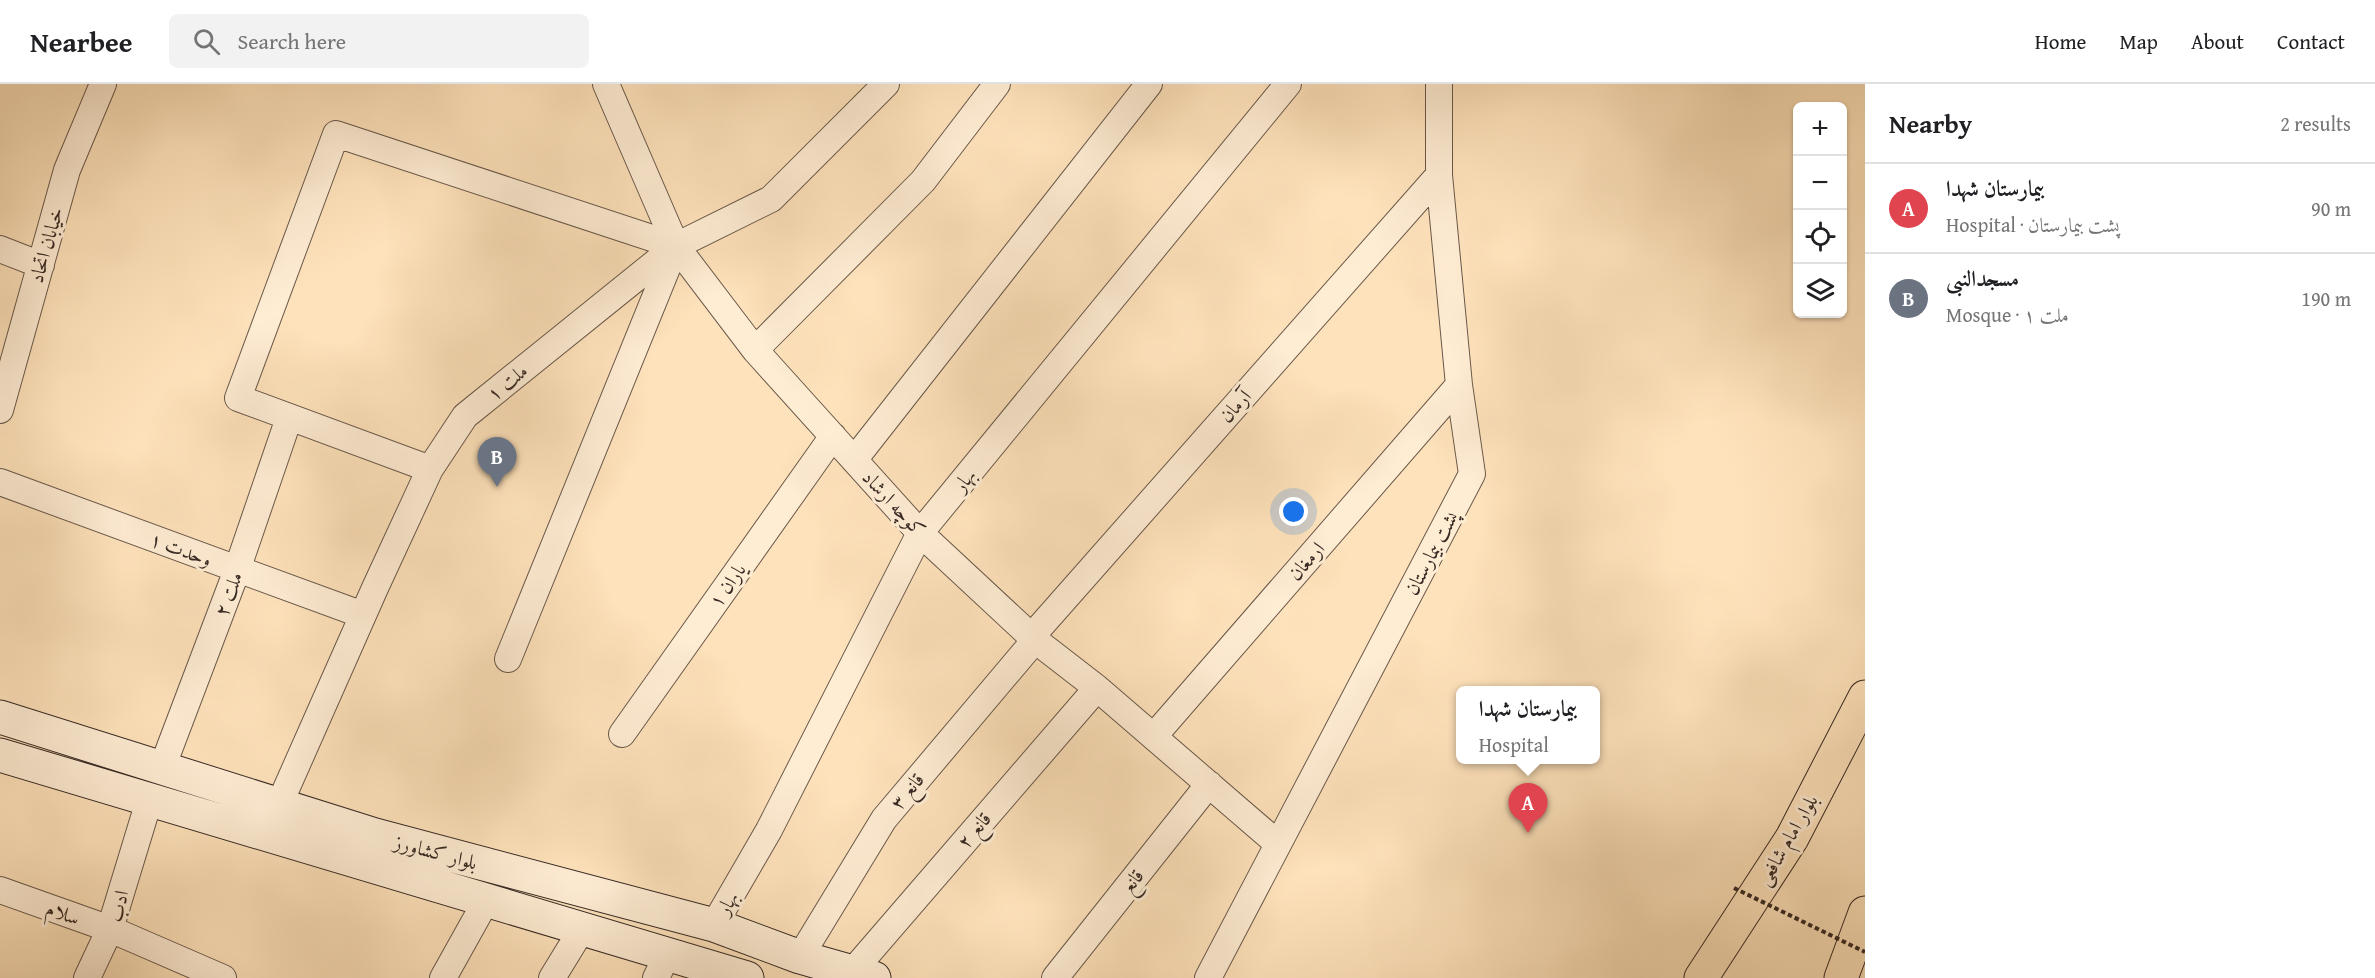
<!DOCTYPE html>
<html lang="en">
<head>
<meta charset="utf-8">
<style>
  body { margin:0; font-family:"Gentium Book Plus",Amiri,serif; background:#f2f2f2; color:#202124 }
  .controls { position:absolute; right:18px; top:18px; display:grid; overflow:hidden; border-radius:9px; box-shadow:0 2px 4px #0004 }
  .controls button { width:54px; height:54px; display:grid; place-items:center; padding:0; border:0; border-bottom:2px solid #e0e0e0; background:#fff; color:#202124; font:30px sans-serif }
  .you { position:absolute; left:1294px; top:428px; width:21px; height:21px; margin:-15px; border:4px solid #fff; border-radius:50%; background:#1a73e8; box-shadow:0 0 0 9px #1a73e833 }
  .badge { display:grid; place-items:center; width:39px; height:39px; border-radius:50%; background:#d93025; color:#fff; font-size:20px; font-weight:700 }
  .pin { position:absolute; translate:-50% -50px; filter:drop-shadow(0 2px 3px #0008) }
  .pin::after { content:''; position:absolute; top:32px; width:21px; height:18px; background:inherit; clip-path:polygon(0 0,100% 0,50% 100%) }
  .popup { position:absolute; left:1456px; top:602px; width:144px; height:78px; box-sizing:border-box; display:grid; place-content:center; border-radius:9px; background:#fff; filter:drop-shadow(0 2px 4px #0005); font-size:20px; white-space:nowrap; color:#757577 }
  .popup b { font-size:22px; color:#202124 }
  .popup::after { content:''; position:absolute; left:50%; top:100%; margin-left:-12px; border:12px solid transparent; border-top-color:#fff }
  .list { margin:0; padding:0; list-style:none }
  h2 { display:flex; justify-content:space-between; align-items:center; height:78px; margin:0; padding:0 24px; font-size:26px }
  h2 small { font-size:20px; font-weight:400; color:#757577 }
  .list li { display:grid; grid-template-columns:39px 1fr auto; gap:18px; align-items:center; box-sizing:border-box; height:90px; padding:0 24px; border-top:2px solid #e0e0e0 }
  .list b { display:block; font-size:22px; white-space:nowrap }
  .list p { margin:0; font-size:20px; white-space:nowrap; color:#757577 }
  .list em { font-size:20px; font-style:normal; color:#757577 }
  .icon { flex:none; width:33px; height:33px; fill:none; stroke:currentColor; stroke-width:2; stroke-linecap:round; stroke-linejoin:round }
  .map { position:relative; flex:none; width:1865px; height:894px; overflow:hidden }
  header { display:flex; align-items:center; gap:36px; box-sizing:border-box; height:84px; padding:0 30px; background:#fff; border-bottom:2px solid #e0e0e0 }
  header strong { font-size:28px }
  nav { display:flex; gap:33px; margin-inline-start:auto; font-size:21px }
  .search { width:420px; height:54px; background:#f2f2f2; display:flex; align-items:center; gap:15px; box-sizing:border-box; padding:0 21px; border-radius:9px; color:#757577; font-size:22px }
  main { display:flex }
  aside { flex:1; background:#fff }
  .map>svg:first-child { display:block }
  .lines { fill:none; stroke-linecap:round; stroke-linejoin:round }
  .minor-casing { stroke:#69584a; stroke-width:28 }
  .secondary-casing { stroke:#372a24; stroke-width:35 }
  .primary-casing { stroke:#372a24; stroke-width:35 }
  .minor { stroke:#feecd3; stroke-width:26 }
  .secondary { stroke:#feecd3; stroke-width:33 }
  .primary { stroke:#fee2bb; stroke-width:33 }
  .path-bridge { stroke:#372a24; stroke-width:4; stroke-dasharray:4.5 3; stroke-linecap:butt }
  .labels { text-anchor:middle; stroke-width:6; stroke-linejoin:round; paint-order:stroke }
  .street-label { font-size:20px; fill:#372a24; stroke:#feecd3 }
</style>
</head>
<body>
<header>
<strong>Nearbee</strong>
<div class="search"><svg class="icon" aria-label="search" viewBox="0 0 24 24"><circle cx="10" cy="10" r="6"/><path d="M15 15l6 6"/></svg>Search here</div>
<nav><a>Home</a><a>Map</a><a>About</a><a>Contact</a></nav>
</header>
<main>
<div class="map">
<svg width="1865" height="894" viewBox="0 0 1865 894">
  <rect width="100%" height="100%" fill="#fee2bb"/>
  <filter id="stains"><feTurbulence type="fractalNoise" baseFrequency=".00333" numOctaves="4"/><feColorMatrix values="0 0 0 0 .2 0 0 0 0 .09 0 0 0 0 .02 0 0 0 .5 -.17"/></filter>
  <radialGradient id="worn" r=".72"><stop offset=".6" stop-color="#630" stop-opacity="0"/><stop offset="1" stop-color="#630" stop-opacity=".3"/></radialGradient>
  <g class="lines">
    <defs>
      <path id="minor" d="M606,0L676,162L755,266L920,449L1035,556L1097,604L1278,760
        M0,165L41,181
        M755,266L923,97L997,0
        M0,326L67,86L103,0
        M854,376L1149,0
        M430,385L238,314L336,50L676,162L508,575
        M0,398L363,531
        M1032,552L1439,91
        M622,650L833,352
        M1154,652L1459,301
        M162,684L237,486L289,334
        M149,717L110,845L223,894
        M279,721L375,504L430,385L465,332L676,162L771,115L886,0
        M0,806L110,845L87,894
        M714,841L769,746L920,449L1288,0
        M800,873L884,735L1035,556
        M852,888L1097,604
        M443,894L486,817
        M552,894L582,845
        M656,894L667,871
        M1055,894L1209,700
        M1208,894L1472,390L1459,301L1439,91V0"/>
      <path id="secondary" d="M0,633L375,751L714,841L800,873L874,894
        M0,671L747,894"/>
      <path id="primary" d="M1701,894L1792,754L1865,613
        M1841,894L1865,829"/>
    </defs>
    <!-- minor casing -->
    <use href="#minor" class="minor-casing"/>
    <!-- secondary casing -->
    <use href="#secondary" class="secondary-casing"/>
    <!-- primary casing -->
    <use href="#primary" class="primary-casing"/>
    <!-- minor -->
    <use href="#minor" class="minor"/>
    <!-- secondary -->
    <use href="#secondary" class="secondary"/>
    <!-- primary -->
    <use href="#primary" class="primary"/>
    <!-- path-bridge -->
    <path class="path-bridge" d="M1734,804L1865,868"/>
  </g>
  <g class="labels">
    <!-- street labels -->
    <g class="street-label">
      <text transform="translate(46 161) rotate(-74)" y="7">خیابان اتحاد</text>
      <text transform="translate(507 298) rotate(-39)" y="7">ملت ۱</text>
      <text transform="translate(1235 322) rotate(-48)" y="7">آرمان</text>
      <text transform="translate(964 396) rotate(-51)" y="7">بهار</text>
      <text transform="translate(894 419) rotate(47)" y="7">کوچه ارشاد</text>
      <text transform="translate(181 465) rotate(20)" y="7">وحدت ۱</text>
      <text transform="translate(1431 469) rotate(-62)" y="7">پشت بیمارستان</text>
      <text transform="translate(1306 477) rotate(-49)" y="7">ارمغان</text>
      <text transform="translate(727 501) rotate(-55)" y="7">یاران ۱</text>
      <text transform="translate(228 510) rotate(-69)" y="7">ملت ۲</text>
      <text transform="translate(907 707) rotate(-50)" y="7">قانع ۳</text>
      <text transform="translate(974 746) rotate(-49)" y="7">قانع ۲</text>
      <text transform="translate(1787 756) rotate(-60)" y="7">بلوار امام شافعی</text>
      <text transform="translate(436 768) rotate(15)" y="7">بلوار کشاورز</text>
      <text transform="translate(1132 797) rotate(-52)" y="7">قانع</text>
      <text transform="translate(727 819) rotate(-60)" y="7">بهار</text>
      <text transform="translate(118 822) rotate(-76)" y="7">ادب</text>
      <text transform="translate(63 829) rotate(20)" y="7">سلام</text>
    </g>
  </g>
  <rect width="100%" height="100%" filter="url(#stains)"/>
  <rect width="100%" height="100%" fill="url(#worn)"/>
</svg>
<div class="controls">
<button>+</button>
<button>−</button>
<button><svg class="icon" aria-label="locate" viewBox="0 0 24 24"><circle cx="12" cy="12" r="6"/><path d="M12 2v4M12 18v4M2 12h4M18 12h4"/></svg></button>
<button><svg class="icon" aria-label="layers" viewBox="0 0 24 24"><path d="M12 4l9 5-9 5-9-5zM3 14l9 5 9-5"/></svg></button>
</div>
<div class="you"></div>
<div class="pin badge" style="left:1528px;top:749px;background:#e0444e">A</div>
<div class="popup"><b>بیمارستان شهدا</b>Hospital</div>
<div class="pin badge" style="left:497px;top:403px;background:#6b7280">B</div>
</div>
<aside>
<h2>Nearby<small>2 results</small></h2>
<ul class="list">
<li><span class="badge" style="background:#e0444e">A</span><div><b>بیمارستان شهدا</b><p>Hospital · پشت بیمارستان</p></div><em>90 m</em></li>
<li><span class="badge" style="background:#6b7280">B</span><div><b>مسجدالنبی</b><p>Mosque · ملت ۱</p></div><em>190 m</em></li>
</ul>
</aside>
</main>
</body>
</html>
